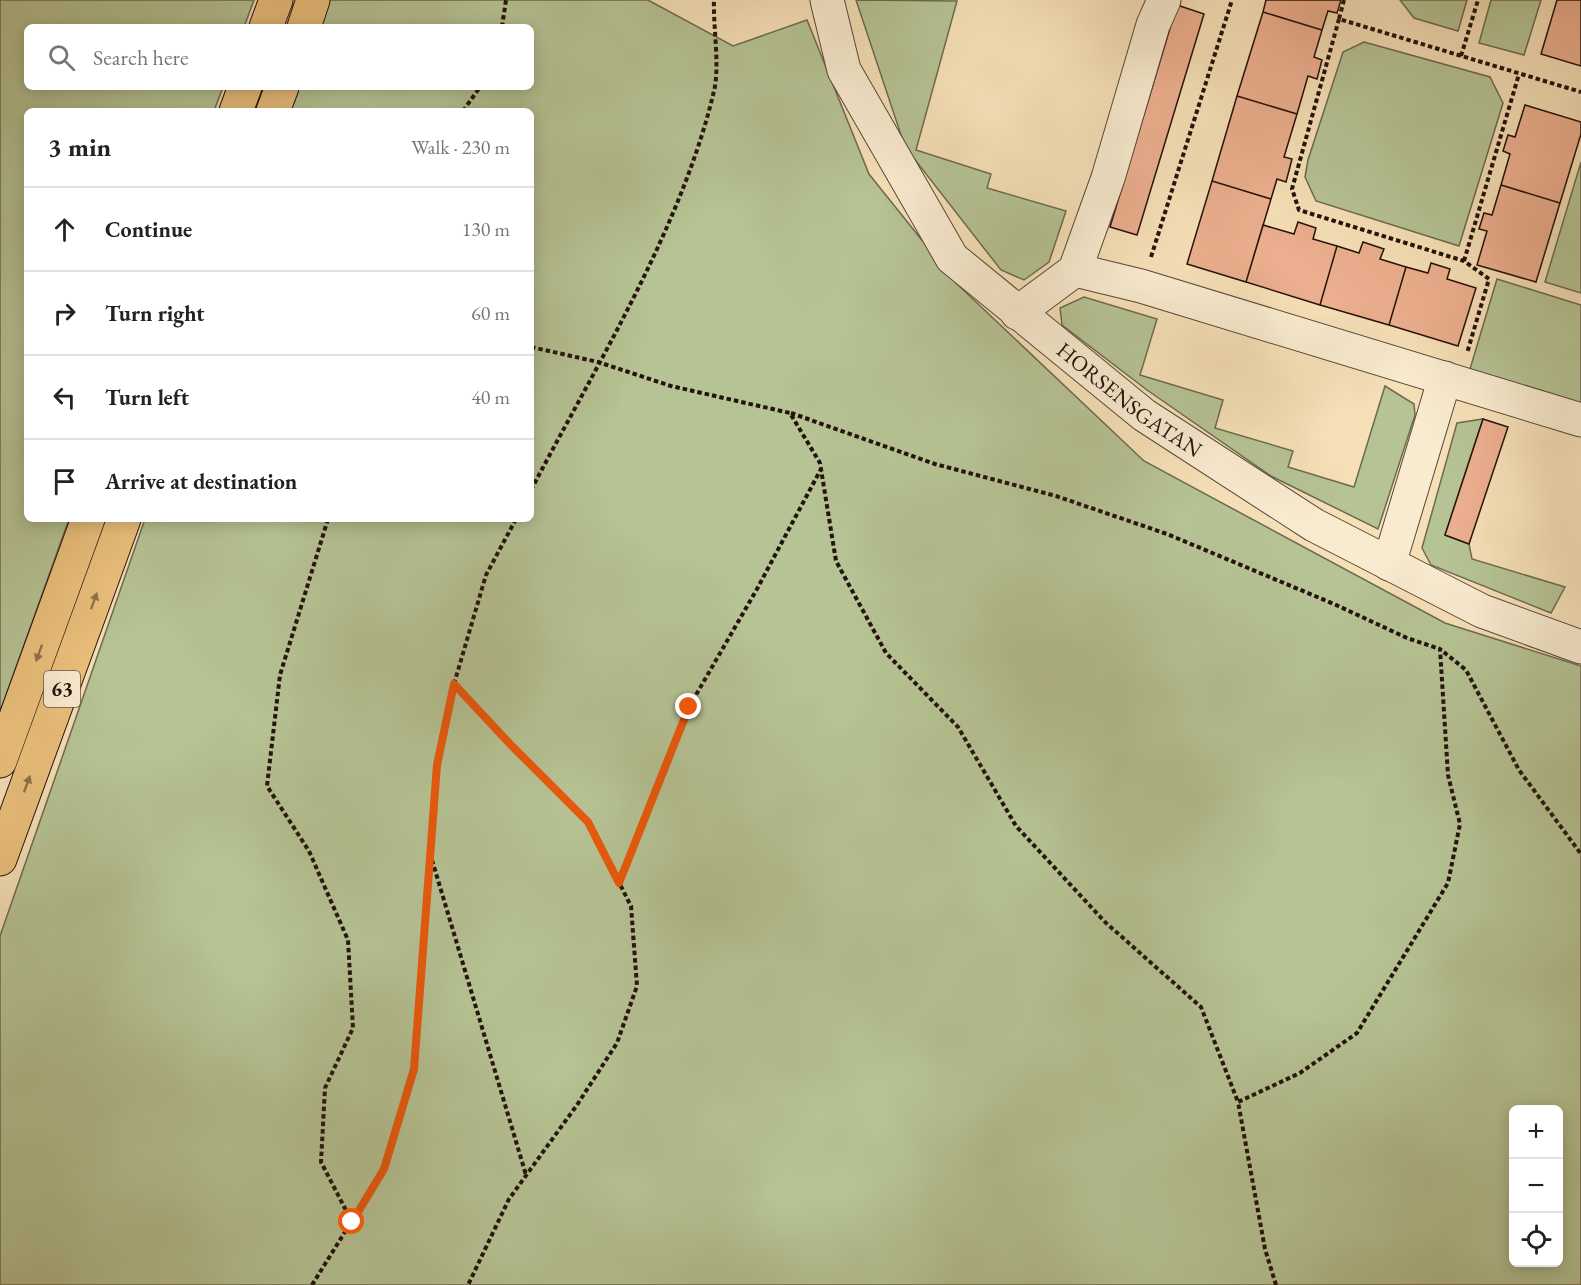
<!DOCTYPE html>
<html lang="en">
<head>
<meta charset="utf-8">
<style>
  body { margin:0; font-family:"EB Garamond",serif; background:#f6f6f6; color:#222 }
  .controls { position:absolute; right:18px; bottom:18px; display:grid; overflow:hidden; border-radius:9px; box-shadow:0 3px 15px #0003 }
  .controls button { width:54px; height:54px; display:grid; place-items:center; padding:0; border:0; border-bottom:2px solid #e0e0e0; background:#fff; color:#222; font:30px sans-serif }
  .stop { position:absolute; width:18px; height:18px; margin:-14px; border:4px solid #ea580c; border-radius:50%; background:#fff }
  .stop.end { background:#ea580c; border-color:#fff; box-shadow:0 2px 6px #0008 }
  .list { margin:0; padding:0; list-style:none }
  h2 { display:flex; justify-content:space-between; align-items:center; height:78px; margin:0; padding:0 24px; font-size:26px }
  h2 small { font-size:20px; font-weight:400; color:#767676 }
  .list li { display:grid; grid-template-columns:39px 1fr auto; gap:18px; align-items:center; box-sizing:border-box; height:84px; padding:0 24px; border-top:2px solid #e0e0e0 }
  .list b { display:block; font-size:22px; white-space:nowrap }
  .list em { font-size:20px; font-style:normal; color:#767676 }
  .icon { flex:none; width:33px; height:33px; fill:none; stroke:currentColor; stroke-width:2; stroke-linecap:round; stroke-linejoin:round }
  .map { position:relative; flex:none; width:1581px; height:1285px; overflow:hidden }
  .search { position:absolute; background:#fff; box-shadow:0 3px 15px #0003; left:24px; top:24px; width:510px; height:66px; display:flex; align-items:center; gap:15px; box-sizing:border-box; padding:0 21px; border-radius:9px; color:#767676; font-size:22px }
  .panel { position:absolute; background:#fff; box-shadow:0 3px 15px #0003; left:24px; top:108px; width:510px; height:414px; border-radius:9px }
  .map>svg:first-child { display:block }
  .green { fill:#b6c394; stroke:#6d6a50; stroke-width:1.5; fill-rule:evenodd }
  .building { fill:#ecaf8f; stroke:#24120c; stroke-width:1.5 }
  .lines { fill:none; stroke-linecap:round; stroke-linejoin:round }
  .minor-casing { stroke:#584637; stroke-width:35 }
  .major-casing { stroke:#24120c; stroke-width:35 }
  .path { stroke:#24120c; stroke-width:4; stroke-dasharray:4.5 3; stroke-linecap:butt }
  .minor { stroke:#f9ebd0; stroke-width:33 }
  .major { stroke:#ebc07c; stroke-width:33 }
  .oneway { fill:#91724a }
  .route { stroke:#ea580c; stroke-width:8 }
  .labels { text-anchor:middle; stroke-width:5; stroke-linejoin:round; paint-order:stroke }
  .shield { fill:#f9ebd0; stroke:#645347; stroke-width:1.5 }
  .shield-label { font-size:21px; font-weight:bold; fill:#24120c }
  .street-label { font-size:22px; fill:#24120c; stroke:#f9ebd0 }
</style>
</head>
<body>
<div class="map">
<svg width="1581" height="1285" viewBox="0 0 1581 1285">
  <rect width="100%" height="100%" fill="#f6e0b7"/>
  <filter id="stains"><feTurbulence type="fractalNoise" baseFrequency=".00333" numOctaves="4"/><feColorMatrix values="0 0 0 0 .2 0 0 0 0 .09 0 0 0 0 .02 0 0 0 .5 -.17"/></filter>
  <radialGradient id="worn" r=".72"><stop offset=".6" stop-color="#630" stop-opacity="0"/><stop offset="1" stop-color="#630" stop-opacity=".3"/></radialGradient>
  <!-- green -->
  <path class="green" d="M0,0H254L244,27H27V87H223L214,111H27V519H69L0,712Z
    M328,0H648L733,46L807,20L869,174L957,284L1144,461L1445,623L1581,666V1285H0V936L145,519H531V111H288L296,87H531V27H318ZM1514,1110H1558V1262H1514Z
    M856,0L957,1L916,150L991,174L987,188L1066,211L1049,262L1024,280L1001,270L905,147Z
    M1400,0H1467L1458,31L1414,18Z
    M1491,0H1541L1524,55L1479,43Z
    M1364,42L1490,77L1503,103L1459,246L1316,201L1305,177L1308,160L1343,52Z
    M1581,162V293L1545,282Z
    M1497,279L1581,305V404L1470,369Z
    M1084,297L1157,319L1140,375L1223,400L1215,428L1293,451L1288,467L1354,487L1385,386L1414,404L1415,415L1378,529L1271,476L1147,390L1062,325L1060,308Z
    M1483,419L1445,535L1469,544L1472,559L1565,587L1551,613L1431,565L1422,548L1457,423Z"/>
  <!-- building -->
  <path class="building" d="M1266,0H1341L1337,13L1328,11L1322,30L1263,12Z
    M1557,0H1581V66L1541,54Z
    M1177,5L1204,14L1137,235L1110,227Z
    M1263,12L1322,30L1314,57L1322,60L1317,79L1308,76L1297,114L1237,96Z
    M1237,96L1297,114L1284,157L1292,159L1286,182L1277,179L1271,199L1212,181Z
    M1525,105L1581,122V134L1560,203L1501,185L1510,154L1503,151L1508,135L1515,137Z
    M1212,181L1271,199L1246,282L1187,264Z
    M1501,185L1560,203L1536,282L1477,265L1487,231L1479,229L1484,213L1492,215Z
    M1298,222L1316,228L1313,239L1337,246L1320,305L1246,282L1263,225L1294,234Z
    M1363,242L1384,249L1380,259L1406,267L1389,325L1320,305L1337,246L1359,253Z
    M1431,263L1450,269L1447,279L1476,288L1458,346L1389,325L1406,267L1428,273Z
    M1483,419L1508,427L1469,544L1445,535Z"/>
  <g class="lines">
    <defs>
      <g id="minor">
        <path id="s1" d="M827,0L844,70L952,258L1144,415L1314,525L1482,611L1581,647"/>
        <path d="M1075,270L1108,178L1153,25L1164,0"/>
        <path d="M1017,313L1075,270L1141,286L1581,420"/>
        <path d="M1389,564L1445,378"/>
      </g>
      <path id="major" d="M266,27L276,0
        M304,27L313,0
        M236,111L245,87
        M273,111L282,87
        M0,761L88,519
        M0,859L124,519"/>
    </defs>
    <!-- minor casing -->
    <use href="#minor" class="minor-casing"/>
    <!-- major casing -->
    <use href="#major" class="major-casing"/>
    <!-- path -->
    <path class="path" d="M1344,0L1339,19L1581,92
      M1339,19L1292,189L1299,210L1464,261L1489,279L1467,353
      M502,27L506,0
      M1461,56L1478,0
      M463,111L480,87
      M1151,257L1232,0
      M1464,261L1519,74
      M531,347L598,362L671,386L790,413L820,463L836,561L886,653L958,727L1016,826L1105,922L1201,1007L1238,1102
      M791,413L935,464L1056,496L1167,534L1334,604L1407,638L1440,649
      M531,490C596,366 682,227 714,91C720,67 713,26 714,0
      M328,519L280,675L267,786L309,851L348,940L353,1028L325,1088L321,1162L352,1222
      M454,684L486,575L516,519
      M432,860L526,1175
      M620,882L689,707L757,589L821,469
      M312,1285L384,1169L414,1069L437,765L454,684L510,744L588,822L631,906L637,986L617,1043L577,1105L509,1199L468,1285
      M1276,1285L1265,1249L1238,1102L1300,1073L1357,1033L1448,883L1460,824L1448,775L1440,649L1466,670L1519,770L1581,854"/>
    <!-- minor -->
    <use href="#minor" class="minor"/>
    <!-- major -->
    <use href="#major" class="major"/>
  </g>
  <!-- one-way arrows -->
  <defs><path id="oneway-solid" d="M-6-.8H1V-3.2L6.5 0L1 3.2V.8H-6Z" transform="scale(1.5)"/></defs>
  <g class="oneway">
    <use href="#oneway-solid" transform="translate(94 601) rotate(-70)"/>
    <use href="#oneway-solid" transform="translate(39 653) rotate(110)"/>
    <use href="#oneway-solid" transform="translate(27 784) rotate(-70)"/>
  </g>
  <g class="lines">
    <!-- route -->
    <path class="route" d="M352,1222L384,1169L414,1069L437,765L454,684L510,744L588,822L619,883L689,707"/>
  </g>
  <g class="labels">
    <!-- shield labels -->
    <rect class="shield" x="44" y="671" width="36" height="36" rx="4.5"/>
    <g class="shield-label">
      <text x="62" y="696">63</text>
    </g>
    <!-- street labels -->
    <g class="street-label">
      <text dy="8" stroke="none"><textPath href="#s1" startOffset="516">HORSENSGATAN</textPath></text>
    </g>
  </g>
  <rect width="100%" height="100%" filter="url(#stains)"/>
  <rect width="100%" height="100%" fill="url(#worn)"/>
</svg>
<div class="controls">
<button>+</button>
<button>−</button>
<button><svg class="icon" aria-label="locate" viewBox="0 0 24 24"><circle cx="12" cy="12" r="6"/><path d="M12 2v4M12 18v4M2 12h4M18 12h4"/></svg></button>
</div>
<div class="stop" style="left:352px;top:1222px"></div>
<div class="stop end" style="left:689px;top:707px"></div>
<div class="search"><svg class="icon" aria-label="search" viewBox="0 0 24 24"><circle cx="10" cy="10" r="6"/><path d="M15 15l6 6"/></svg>Search here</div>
<section class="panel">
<h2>3 min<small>Walk · 230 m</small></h2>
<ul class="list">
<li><svg class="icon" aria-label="ahead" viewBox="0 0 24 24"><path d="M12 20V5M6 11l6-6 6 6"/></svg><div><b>Continue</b></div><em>130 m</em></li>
<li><svg class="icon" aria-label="right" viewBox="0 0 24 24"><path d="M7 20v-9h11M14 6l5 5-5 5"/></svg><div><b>Turn right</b></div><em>60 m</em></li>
<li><svg class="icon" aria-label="left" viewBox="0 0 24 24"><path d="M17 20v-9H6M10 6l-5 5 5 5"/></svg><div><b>Turn left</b></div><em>40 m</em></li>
<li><svg class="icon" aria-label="arrive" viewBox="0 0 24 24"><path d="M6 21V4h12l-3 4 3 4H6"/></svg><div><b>Arrive at destination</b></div></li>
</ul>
</section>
</div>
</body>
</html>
